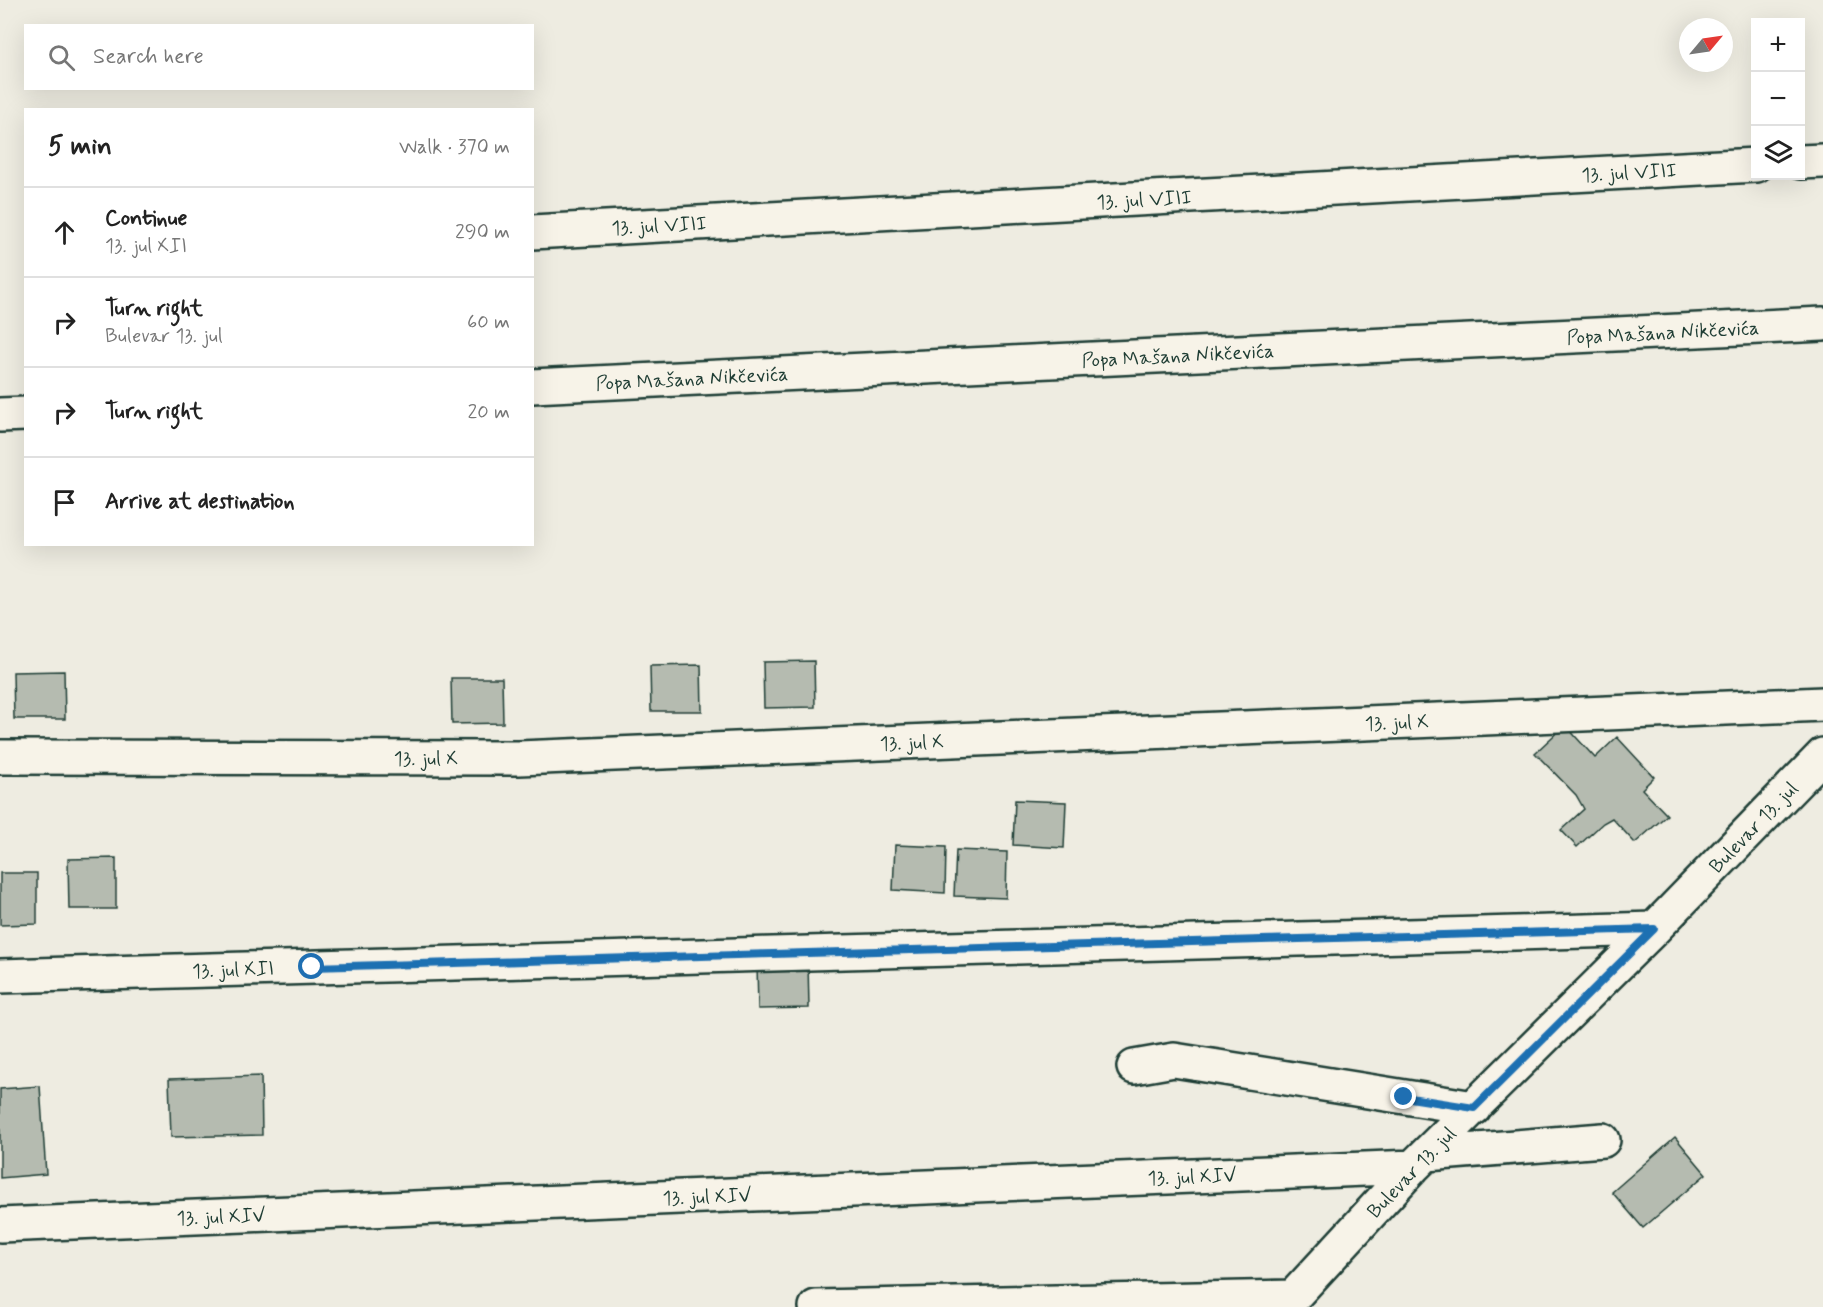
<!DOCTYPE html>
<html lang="en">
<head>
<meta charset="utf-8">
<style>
  body { margin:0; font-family:Mynerve,sans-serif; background:#f2f2f2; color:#222 }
  .controls { position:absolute; right:18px; top:18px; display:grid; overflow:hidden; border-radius:0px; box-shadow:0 6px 24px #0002 }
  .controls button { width:54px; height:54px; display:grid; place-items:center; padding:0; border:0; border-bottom:2px solid #e0e0e0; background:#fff; color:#222; font:30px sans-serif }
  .compass { position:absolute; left:1679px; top:18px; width:54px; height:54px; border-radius:50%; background:#fff; box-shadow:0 6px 24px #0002; rotate:61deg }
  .stop { position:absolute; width:18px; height:18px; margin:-14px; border:4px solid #1f6fb2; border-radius:50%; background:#fff }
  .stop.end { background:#1f6fb2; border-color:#fff; box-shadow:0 2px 6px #0008 }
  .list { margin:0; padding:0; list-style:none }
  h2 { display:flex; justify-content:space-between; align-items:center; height:78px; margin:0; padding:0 24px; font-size:26px }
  h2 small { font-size:20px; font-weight:400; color:#767676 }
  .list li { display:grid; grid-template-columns:39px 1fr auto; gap:18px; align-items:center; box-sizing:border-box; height:90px; padding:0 24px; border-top:2px solid #e0e0e0 }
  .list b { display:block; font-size:22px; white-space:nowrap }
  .list p { margin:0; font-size:20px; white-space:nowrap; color:#767676 }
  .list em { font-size:20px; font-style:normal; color:#767676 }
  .icon { flex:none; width:33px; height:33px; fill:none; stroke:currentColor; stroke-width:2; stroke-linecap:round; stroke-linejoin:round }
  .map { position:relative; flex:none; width:1823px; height:1307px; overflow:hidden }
  .search { position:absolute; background:#fff; box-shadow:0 6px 24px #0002; left:24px; top:24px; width:510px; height:66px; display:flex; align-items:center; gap:15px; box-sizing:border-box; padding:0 21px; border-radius:0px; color:#767676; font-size:22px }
  .panel { position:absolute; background:#fff; box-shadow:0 6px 24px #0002; left:24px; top:108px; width:510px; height:438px; border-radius:0px }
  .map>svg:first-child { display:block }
  .building { fill:#b5bbb0; stroke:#1f3d34; stroke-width:1.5 }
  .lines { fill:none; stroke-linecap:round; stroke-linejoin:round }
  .minor-casing { stroke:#1f3d34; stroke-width:38 }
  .minor { stroke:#f7f3e8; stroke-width:33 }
  .route { stroke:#1f6fb2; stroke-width:8 }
  .labels { text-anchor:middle; stroke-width:4.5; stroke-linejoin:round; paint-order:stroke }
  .street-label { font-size:20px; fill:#1f3d34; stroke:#f7f3e8 }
</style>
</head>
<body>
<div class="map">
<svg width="1823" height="1307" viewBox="0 0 1823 1307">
  <rect width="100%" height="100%" fill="#eeece1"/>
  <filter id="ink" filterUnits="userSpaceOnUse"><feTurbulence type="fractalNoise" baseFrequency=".0167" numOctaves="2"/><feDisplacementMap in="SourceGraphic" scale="12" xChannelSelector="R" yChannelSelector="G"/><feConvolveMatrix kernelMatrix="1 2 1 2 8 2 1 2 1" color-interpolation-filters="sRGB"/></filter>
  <g filter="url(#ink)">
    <!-- building -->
    <path class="building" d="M814,661L815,707L764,708L763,662Z
      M701,665L702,711H651L650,666Z
      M64,671L65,719H14L13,672Z
      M451,678H502L503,723L452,724Z
      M1565,725L1595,758L1617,737L1654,777L1642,789L1667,815L1635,843L1612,818L1603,823L1577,847L1561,830L1584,809L1576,795L1535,753Z
      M1015,800L1066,802L1064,848L1013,845Z
      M895,845L946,847L945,893L893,890Z
      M956,850L1007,852L1006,898L954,896Z
      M116,858V909H69L68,859Z
      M0,873H37V924L0,925Z
      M808,963L809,1008L758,1009L757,964Z
      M261,1076L262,1135L171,1137L169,1079Z
      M40,1086L46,1174L0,1178V1089Z
      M1675,1137L1706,1174L1643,1228L1612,1192Z"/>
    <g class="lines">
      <defs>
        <path id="minor" d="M1800,162L1823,161
          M532,232L1756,165
          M532,386L1823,324
          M0,415L26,414
          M0,757L519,758L1823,704
          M0,976L1654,929
          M1134,1067L1174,1060L1474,1108
          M1427,1154L1603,1140
          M0,1225L1413,1167
          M816,1307L1293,1297
          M1279,1307L1293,1297L1413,1167L1654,929L1823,755"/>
      </defs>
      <!-- minor casing -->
      <use href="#minor" class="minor-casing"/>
      <!-- minor -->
      <use href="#minor" class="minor"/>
    </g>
  </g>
  <g class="lines" filter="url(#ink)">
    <!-- route -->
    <path class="route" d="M312,967L1654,929L1474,1108L1404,1097"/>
  </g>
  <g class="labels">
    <!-- street labels -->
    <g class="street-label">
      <text transform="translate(1629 172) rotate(-3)" y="7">13. jul VIII</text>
      <text transform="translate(1144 199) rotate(-3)" y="7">13. jul VIII</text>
      <text transform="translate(659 225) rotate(-3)" y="7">13. jul VIII</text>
      <text transform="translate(1663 332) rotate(-3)" y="7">Popa Mašana Nikčevića</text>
      <text transform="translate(1178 355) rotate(-3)" y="7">Popa Mašana Nikčevića</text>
      <text transform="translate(692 378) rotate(-3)" y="7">Popa Mašana Nikčevića</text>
      <text transform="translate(1397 722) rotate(-2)" y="7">13. jul X</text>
      <text transform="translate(912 742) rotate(-2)" y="7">13. jul X</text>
      <text x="426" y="765">13. jul X</text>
      <text transform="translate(1753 827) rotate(-46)" y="7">Bulevar 13. jul</text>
      <text transform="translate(233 969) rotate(-2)" y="7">13. jul XII</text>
      <text transform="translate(1411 1172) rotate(-46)" y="7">Bulevar 13. jul</text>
      <text transform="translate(1192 1176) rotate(-2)" y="7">13. jul XIV</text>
      <text transform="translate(707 1196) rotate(-2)" y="7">13. jul XIV</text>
      <text transform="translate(221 1216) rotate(-2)" y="7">13. jul XIV</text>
    </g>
  </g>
</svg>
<div class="controls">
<button>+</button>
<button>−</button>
<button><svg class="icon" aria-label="layers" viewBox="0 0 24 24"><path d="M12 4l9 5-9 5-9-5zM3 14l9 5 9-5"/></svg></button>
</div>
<svg class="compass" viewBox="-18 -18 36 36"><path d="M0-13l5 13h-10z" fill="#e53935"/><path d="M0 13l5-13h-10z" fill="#767676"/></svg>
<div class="stop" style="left:312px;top:967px"></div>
<div class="stop end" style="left:1404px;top:1097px"></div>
<div class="search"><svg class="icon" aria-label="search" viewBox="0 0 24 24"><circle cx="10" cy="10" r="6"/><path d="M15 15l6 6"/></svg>Search here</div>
<section class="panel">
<h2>5 min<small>Walk · 370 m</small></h2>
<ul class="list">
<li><svg class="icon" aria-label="ahead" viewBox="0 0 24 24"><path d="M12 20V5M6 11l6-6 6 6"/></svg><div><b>Continue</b><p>13. jul XII</p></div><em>290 m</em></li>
<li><svg class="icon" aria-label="right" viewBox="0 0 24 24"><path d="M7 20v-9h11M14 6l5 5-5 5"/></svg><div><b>Turn right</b><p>Bulevar 13. jul</p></div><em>60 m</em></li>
<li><svg class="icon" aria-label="right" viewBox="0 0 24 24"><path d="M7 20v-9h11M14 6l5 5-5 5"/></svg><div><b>Turn right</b></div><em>20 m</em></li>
<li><svg class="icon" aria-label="arrive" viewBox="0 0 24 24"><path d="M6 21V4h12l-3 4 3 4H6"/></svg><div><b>Arrive at destination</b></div></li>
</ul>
</section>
</div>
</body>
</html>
